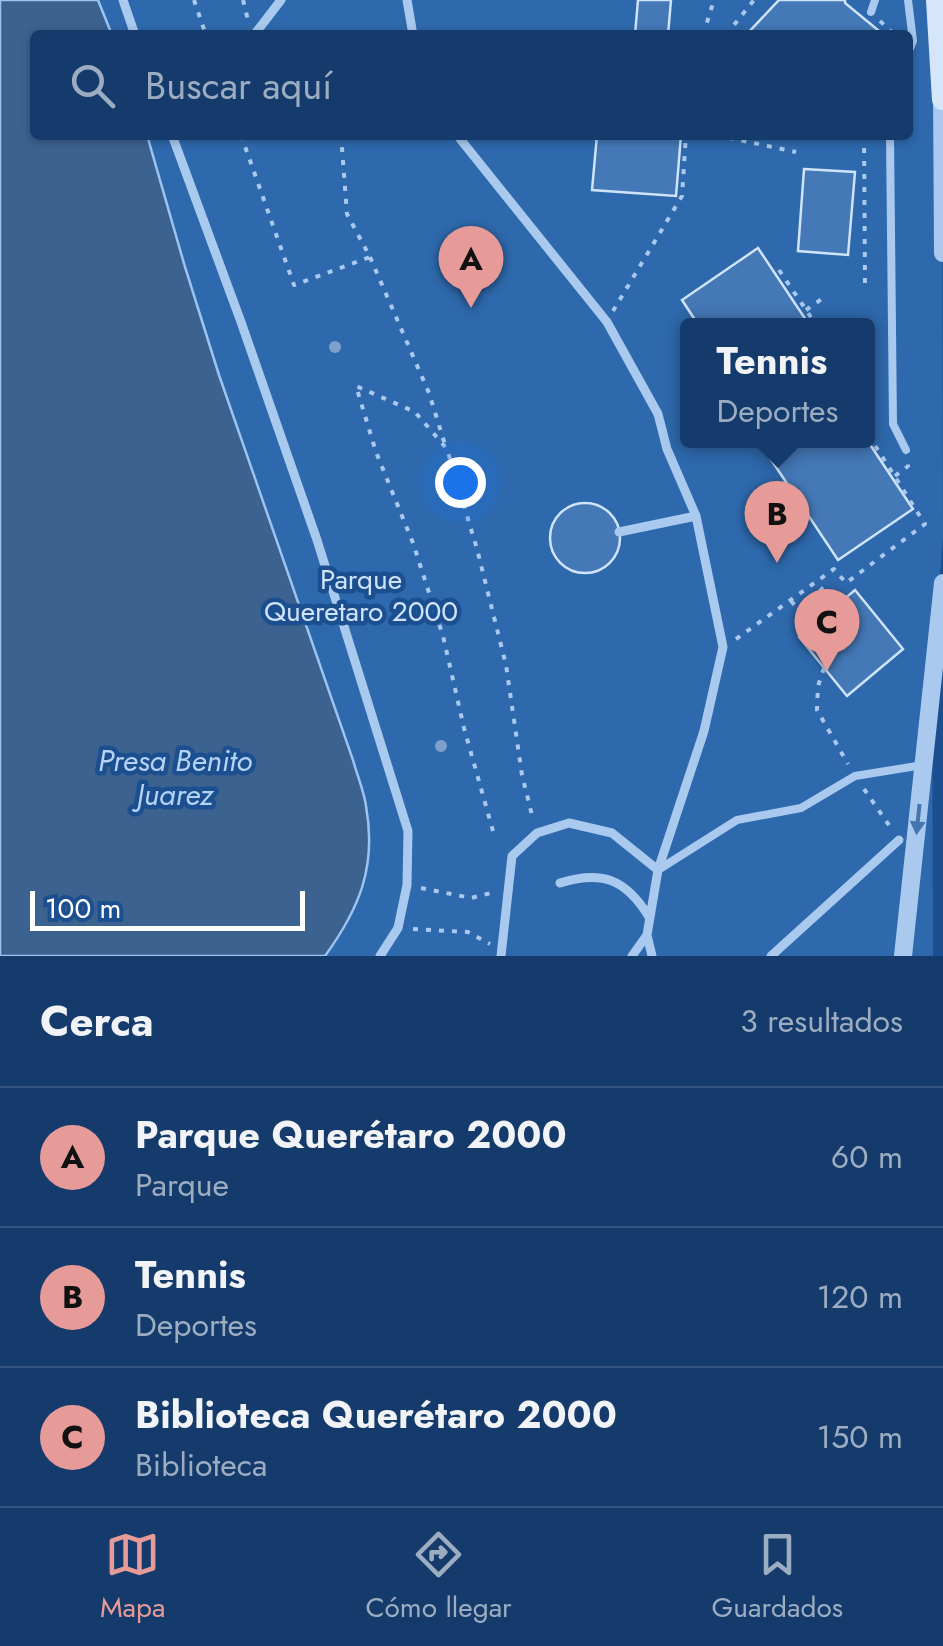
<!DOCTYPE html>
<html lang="es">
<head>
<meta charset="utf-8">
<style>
  body { margin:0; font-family:Jost,sans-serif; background:#214673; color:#f1f3f6 }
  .scale { position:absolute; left:30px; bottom:25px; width:275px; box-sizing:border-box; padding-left:10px; border:5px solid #fff; border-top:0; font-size:28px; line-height:35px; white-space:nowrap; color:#fff; -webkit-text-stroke:8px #1b4f8f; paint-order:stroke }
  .you { position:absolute; left:460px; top:482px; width:35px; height:35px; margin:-25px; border:8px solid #fff; border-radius:50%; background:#1a73e8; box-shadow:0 0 0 15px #1a73e833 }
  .badge { display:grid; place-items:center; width:65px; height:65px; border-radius:50%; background:#e69b98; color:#111; font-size:32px; font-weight:700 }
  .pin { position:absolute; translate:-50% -82px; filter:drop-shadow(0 2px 5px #0008) }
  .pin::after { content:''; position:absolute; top:52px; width:35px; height:30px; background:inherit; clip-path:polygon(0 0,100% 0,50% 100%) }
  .popup { position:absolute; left:680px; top:318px; width:195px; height:130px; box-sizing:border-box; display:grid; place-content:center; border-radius:10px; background:#143b6b; filter:drop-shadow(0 2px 8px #0005); font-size:32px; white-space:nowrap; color:#9dadc1 }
  .popup b { font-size:38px; color:#f1f3f6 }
  .popup::after { content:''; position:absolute; left:50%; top:100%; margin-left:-20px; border:20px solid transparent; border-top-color:#143b6b }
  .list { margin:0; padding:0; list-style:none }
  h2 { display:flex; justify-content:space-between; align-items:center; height:130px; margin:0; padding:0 40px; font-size:42px }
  h2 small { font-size:32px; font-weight:400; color:#9dadc1 }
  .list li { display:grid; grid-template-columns:65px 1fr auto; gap:30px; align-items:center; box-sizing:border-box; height:140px; padding:0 40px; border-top:2px solid #33557e }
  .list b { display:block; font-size:38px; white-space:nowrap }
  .list p { margin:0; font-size:32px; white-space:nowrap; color:#9dadc1 }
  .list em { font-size:32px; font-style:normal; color:#9dadc1 }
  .icon { flex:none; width:55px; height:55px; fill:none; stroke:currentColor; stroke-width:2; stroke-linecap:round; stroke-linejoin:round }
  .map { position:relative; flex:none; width:943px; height:956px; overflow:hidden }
  .search { position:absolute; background:#143b6b; box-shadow:0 2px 8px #0004; left:30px; right:30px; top:30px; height:110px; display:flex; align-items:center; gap:25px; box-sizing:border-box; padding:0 35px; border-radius:10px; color:#9dadc1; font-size:38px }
  .sheet { height:550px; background:#143b6b }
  nav { display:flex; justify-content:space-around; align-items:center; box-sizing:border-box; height:140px; border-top:2px solid #33557e; background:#143b6b; font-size:28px; color:#9dadc1 }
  nav a { display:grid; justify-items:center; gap:5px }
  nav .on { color:#e69b98 }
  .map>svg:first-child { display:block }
  .green { fill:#2e69ad; fill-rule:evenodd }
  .water { fill:#3c6290; stroke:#9cc4f0; stroke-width:2.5 }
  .building { fill:#4478b7; stroke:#cfe3fa; stroke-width:2.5 }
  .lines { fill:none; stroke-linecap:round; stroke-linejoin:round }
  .path { stroke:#a9c9ee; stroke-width:4; stroke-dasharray:5 8; stroke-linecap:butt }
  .service { stroke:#a9c9ee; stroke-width:8 }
  .pedestrian { stroke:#a9c9ee; stroke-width:9 }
  .tertiary { stroke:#a9c9ee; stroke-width:18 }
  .secondary { stroke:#d6e6fa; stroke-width:20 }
  .tree { fill:#7ea0ca }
  .oneway { fill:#4674ac }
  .labels { text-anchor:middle; stroke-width:9; stroke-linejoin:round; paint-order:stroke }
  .park-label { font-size:28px; fill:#cfe3fa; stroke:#1b4f8f }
  .water-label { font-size:30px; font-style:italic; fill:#b5d3f5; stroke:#1b4f8f }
</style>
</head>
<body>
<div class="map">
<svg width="943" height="956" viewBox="0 0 943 956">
  <rect width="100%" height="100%" fill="#1b4f8f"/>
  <!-- green -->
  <path class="green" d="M0,0H936L942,101L943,537L932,673L933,956H0ZM35,35H908V135H35ZM687,326H867V440H687Z"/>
  <!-- water -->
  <path class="water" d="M0,0H98L112,35H35V135H147L185,267L219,375L353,760C357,775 364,791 366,806C377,867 359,909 325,956H0Z"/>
  <!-- building -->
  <path class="building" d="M638,0H671L668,35H635Z
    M779,0H845V3L884,35H746Z
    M597,135H681L676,196L592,190Z
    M804,169L855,172L848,255L798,251Z
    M758,248L810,326H699L682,300Z
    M758,440H867L913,509L838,560Z
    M550 538a35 35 0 1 1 70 0a35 35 0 1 1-70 0Z
    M855,590L903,649L847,696L799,637Z"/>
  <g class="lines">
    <!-- path -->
    <path class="path" d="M194,0L206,35
      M243,0L248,20
      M880,21L895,35
      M703,35L714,0
      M726,35L754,0
      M241,135L294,285L370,257L347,214L341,135
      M716,135L796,152
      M864,135L865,284
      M370,257L429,393L446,448
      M779,270L817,326
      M806,310L826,296
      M613,311L682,196L686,135
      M867,399L871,405L867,408
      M895,476L908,466V462
      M791,601L798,609L822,589L817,584
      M736,639L834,569L846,583L925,524L867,433
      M824,668L818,686L817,710L848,764
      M864,789L893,831
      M493,831L464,728L443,636L413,543L376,452L356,386L415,412L447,449L477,549L506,665L522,775L533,819
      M421,888L471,898L495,892
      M413,929L468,932L490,944"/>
    <!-- service -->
    <path class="service" d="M908,0L913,41L908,53
      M871,12L875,0
      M890,135L893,424L906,450
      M658,870L737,820L801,808L855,776L923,765"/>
    <!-- pedestrian -->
    <path class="pedestrian" d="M123,0L135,35
      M407,0L413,35
      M254,35L281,0
      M172,135L241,322L317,540L408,831L407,885L398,928L380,956
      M457,135L607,322L658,414L667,449L696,516L723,647L704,731L658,870
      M619,532L696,516
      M560,883C602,870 626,879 649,917
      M501,956L512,856L537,833L569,823L612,833L658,870L647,935L652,956
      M632,956L647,935
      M771,956L899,840"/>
    <!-- tertiary -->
    <path class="tertiary" d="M942,89L943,253
      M903,956L943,583"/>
    <!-- secondary -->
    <path class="secondary" d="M936,0L942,100"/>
  </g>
  <!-- trees -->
  <g class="tree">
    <circle cx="335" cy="347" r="6"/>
    <circle cx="441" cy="746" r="6"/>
  </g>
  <!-- one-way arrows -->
  <defs><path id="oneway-solid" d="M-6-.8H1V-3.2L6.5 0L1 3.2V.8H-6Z" transform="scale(2.5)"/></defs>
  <use class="oneway" href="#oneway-solid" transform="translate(918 819) rotate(96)"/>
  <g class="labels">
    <!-- park labels -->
    <g class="park-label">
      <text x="361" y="589">Parque<tspan x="361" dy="32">Queretaro 2000</tspan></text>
    </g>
    <!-- water labels -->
    <g class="water-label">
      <text x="175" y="771">Presa Benito<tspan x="175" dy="34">Juarez</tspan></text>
    </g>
  </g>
</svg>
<div class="scale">100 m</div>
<div class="you"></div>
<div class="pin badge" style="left:471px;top:308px">A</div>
<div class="pin badge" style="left:777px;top:563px">B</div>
<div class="popup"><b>Tennis</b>Deportes</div>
<div class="pin badge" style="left:827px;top:671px">C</div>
<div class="search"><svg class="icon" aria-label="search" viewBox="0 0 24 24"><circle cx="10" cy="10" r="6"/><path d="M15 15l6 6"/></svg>Buscar aquí</div>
</div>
<section class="sheet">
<h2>Cerca<small>3 resultados</small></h2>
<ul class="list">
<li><span class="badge">A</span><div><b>Parque Querétaro 2000</b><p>Parque</p></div><em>60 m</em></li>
<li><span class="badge">B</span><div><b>Tennis</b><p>Deportes</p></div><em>120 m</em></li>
<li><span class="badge">C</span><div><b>Biblioteca Querétaro 2000</b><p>Biblioteca</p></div><em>150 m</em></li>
</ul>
</section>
<nav>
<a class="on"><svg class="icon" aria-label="map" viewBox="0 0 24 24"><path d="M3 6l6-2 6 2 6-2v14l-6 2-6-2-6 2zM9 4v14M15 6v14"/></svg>Mapa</a>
<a><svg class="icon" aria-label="directions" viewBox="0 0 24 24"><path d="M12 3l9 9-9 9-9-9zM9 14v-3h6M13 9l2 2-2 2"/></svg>Cómo llegar</a>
<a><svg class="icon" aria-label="saved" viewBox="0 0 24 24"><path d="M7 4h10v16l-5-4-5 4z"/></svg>Guardados</a>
</nav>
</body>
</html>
